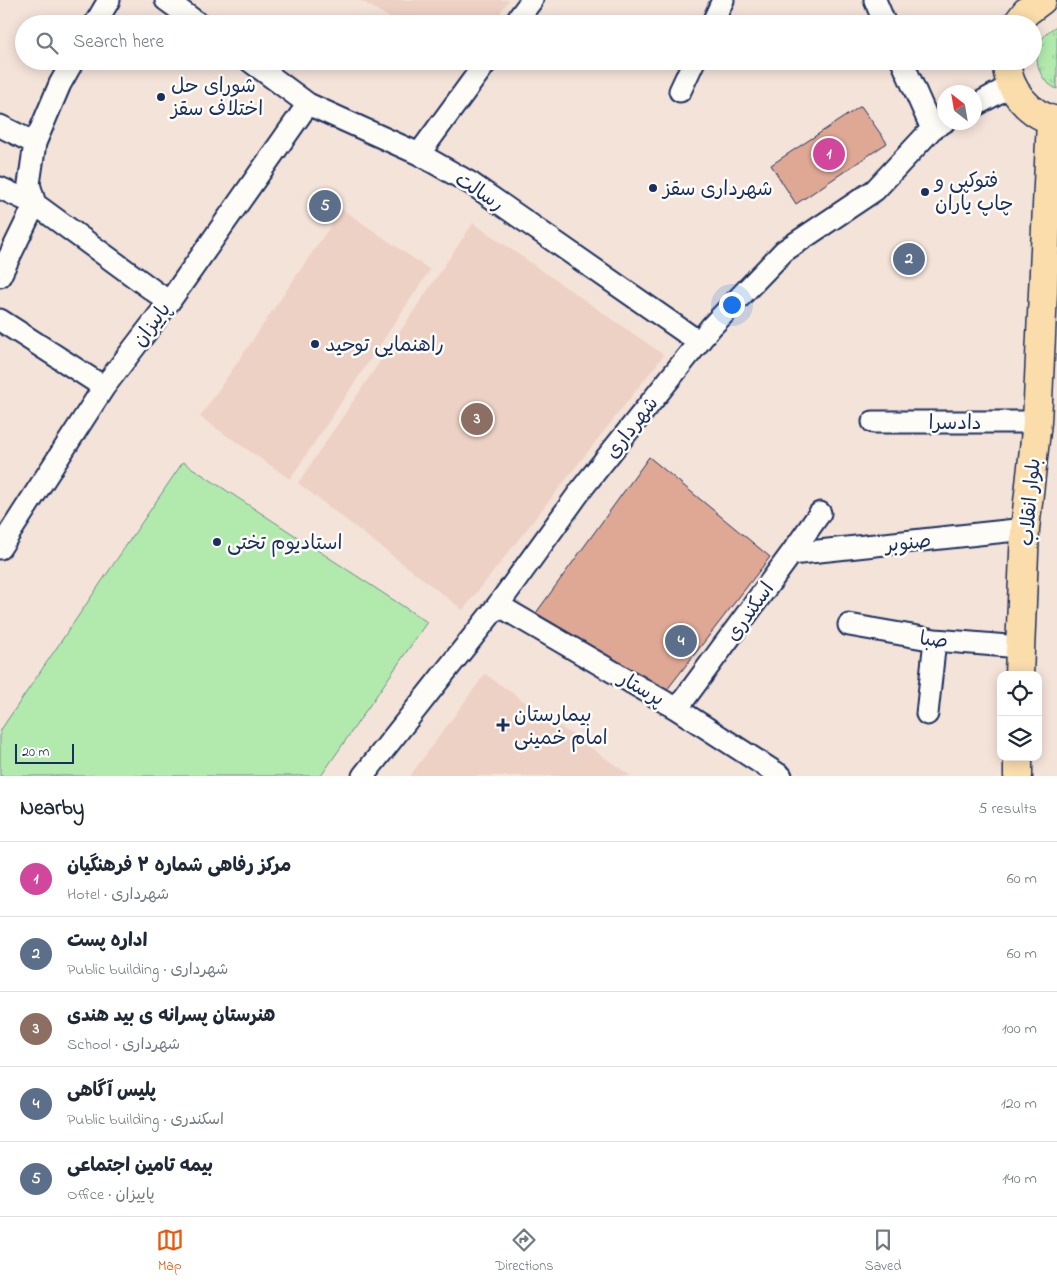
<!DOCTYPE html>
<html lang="en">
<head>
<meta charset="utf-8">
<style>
  body { margin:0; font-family:"Indie Flower","Playpen Sans Arabic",sans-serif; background:#f6f6f7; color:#1f2937 }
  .controls { position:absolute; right:15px; bottom:15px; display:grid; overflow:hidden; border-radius:10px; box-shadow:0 2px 12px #0003 }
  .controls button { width:45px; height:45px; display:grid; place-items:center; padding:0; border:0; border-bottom:1px solid #e0e1e3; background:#fff; color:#1f2937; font:25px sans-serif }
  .compass { position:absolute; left:937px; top:85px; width:45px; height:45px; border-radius:50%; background:#fff; box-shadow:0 2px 12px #0003; rotate:329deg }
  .scale { position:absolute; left:15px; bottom:12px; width:59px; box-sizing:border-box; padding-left:5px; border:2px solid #1b2f5e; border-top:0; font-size:14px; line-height:18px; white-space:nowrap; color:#1b2f5e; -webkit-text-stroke:4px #fdfcf7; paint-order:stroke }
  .you { position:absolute; left:731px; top:304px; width:18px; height:18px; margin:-12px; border:4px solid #fff; border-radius:50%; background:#1a73e8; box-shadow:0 0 0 8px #1a73e833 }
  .badge { display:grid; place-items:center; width:32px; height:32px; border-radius:50%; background:#ea580c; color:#fff; font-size:16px; font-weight:700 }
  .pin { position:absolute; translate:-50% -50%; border:2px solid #fff; box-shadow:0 1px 5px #0006 }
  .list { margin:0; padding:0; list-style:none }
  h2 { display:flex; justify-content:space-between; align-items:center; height:65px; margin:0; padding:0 20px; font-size:21px }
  h2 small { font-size:16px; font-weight:400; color:#747a83 }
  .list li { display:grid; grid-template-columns:32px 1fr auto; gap:15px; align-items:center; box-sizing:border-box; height:75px; padding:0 20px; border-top:1px solid #e0e1e3 }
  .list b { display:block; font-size:19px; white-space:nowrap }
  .list p { margin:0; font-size:16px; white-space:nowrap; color:#747a83 }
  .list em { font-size:16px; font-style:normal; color:#747a83 }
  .icon { flex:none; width:28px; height:28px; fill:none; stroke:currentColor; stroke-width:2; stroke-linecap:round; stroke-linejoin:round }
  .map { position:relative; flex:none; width:1057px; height:776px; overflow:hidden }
  .search { position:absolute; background:#fff; box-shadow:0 2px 12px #0003; left:15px; right:15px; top:15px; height:55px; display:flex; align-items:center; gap:12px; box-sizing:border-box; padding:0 18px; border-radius:28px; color:#747a83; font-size:19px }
  .sheet { height:440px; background:#fff }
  nav { display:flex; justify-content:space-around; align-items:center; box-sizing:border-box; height:70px; border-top:1px solid #e0e1e3; background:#fff; font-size:14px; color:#747a83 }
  nav a { display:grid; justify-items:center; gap:2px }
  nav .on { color:#ea580c }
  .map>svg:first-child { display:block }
  .built { fill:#edd1c4 }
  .grass { fill:url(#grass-tufts); stroke:#668c86 }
  .pitch { fill:#b2eaad; stroke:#668c86 }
  .building { fill:#dea894; stroke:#1b2f5e }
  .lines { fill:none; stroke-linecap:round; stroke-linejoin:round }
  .minor-casing { stroke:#1b2f5e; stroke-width:25 }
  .major-casing { stroke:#1b2f5e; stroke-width:31 }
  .minor { stroke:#fdfcf7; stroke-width:21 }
  .major { stroke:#faddab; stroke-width:28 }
  .poi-dot { fill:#1b2f5e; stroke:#fdfcf7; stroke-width:2 }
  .labels { text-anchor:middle; stroke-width:5; stroke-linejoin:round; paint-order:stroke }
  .poi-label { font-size:20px; fill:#1b2f5e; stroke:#fdfcf7; text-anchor:start }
  .street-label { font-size:20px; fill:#1b2f5e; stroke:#fdfcf7 }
</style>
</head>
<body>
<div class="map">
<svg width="1057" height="776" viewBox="0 0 1057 776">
  <defs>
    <pattern id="grass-tufts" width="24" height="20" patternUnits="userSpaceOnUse" patternTransform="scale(1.25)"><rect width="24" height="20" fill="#b2eaad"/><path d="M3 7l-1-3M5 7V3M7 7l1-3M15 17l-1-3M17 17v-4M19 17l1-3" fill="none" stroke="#98c997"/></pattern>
  </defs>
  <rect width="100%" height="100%" fill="#f4e3d9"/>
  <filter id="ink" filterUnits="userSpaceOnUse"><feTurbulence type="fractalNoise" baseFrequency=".02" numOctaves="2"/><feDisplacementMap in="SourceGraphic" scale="10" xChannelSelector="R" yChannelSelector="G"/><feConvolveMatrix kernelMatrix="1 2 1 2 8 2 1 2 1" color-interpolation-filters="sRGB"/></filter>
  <g filter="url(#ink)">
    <!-- built -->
    <path class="built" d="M360,0H509L492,24H400Z
      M342,209L430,270L290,479L200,417Z
      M473,223L664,355L463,610L298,483Z
      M485,674L631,776H410Z"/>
    <!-- grass -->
    <path class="grass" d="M1057,26V89C1031,78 1030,38 1057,26Z"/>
    <!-- pitch -->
    <path class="pitch" d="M183,462L427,622L321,776H0V731Z"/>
    <!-- building -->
    <path class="building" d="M861,106L887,143L796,204L771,165Z
      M649,457L770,557L666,691L536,613Z"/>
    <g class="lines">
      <defs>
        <path id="minor" d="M166,0L199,24
          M875,0L885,24
          M95,24L109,0
          M514,24L532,0
          M712,24L723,0
          M250,61L308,104L419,154L472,184L699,342
          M902,61L932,129
          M680,91L694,61
          M974,106L1012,85
          M0,126L35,143
          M419,154L487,61
          M0,188L35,204L169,302
          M0,276L35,204L29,184L35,143L60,84L73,61
          M0,320L104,387
          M873,422H1037
          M0,548L104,387L169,302L308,104
          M791,554L1025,529
          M498,605L677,709L781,776
          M849,625L935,640L1020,647
          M677,709L791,554L820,513
          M927,714L935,640
          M363,776L498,605L584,486L711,327L784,251L875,190L932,129L944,122"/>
        <path id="major" d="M1017,24L1026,12L1042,0
          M1007,61C1006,89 1030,116 1057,121
          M1019,675L1025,529L1037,422L1051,120
          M1018,776V757"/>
      </defs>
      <!-- minor casing -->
      <use href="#minor" class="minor-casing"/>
      <!-- major casing -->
      <use href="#major" class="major-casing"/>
      <!-- minor -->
      <use href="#minor" class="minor"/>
      <!-- major -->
      <use href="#major" class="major"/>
    </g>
  </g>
  <!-- markers -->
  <g class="poi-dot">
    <circle cx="161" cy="97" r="5"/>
    <circle cx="653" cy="188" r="5"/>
    <circle cx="925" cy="192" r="5"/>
    <circle cx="315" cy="344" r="5"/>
    <circle cx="217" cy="542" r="5"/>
    <path d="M500.5 717.5h5v5h5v5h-5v5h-5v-5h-5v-5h5z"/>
  </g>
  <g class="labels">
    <!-- poi labels -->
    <g class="poi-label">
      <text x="171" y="92">شورای حل<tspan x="171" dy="23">اختلاف سقز</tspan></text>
      <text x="935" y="187">فتوکپی و<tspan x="935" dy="23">چاپ یاران</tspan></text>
      <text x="663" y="195">شهرداری سقز</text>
      <text x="325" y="351">راهنمایی توحید</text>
      <text x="227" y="549">استادیوم تختی</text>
      <text x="514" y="721">بیمارستان<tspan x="514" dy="23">امام خمینی</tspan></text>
    </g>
    <!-- street labels -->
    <g class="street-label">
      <text transform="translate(480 191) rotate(33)" y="7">رسالت</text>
      <text transform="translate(151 324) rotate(-53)" y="7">پاییزان</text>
      <text x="955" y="429">دادسرا</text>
      <text transform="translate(631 427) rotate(-52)" y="7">شهرداری</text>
      <text transform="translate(1029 502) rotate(-85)" y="7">بلوار انقلاب</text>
      <text transform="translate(908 542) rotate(-6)" y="7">صنوبر</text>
      <text transform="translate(749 611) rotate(-54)" y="7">اسکندری</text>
      <text transform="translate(934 639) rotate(7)" y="7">صبا</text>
      <text transform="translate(642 688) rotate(30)" y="7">پرستار</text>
    </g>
  </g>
</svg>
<div class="controls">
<button><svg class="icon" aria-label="locate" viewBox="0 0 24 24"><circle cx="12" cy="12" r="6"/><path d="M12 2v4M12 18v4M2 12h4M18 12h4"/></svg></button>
<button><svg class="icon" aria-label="layers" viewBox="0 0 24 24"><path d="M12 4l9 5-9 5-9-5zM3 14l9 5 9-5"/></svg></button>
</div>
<svg class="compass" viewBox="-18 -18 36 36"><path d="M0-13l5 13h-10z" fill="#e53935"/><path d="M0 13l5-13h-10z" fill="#747a83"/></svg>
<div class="scale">20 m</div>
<div class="you"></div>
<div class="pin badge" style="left:829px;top:154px;background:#d1479c">1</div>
<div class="pin badge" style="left:909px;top:259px;background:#5c6f8a">2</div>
<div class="pin badge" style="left:477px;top:419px;background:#8d6e63">3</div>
<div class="pin badge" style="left:681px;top:641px;background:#5c6f8a">4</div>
<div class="pin badge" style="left:325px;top:206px;background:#5c6f8a">5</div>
<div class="search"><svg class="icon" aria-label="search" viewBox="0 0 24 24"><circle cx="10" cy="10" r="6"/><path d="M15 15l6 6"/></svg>Search here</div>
</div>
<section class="sheet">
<h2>Nearby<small>5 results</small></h2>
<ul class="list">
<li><span class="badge" style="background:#d1479c">1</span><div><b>مرکز رفاهی شماره ۲ فرهنگیان</b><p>Hotel · شهرداری</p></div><em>60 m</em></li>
<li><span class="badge" style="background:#5c6f8a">2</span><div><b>اداره پست</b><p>Public building · شهرداری</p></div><em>60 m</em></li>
<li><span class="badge" style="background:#8d6e63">3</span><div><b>هنرستان پسرانه ی بید هندی</b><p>School · شهرداری</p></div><em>100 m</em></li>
<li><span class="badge" style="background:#5c6f8a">4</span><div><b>پلیس آگاهی</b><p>Public building · اسکندری</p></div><em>120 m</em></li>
<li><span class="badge" style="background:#5c6f8a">5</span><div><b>بیمه تامین اجتماعی</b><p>Office · پاییزان</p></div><em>140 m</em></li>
</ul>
</section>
<nav>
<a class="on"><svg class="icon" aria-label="map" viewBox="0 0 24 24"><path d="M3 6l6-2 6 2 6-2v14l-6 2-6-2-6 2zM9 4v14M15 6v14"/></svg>Map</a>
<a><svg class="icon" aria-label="directions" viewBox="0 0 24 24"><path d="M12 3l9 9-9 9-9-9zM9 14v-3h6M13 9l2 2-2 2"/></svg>Directions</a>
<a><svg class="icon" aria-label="saved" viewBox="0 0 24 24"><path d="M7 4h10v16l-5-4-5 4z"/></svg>Saved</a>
</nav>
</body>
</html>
